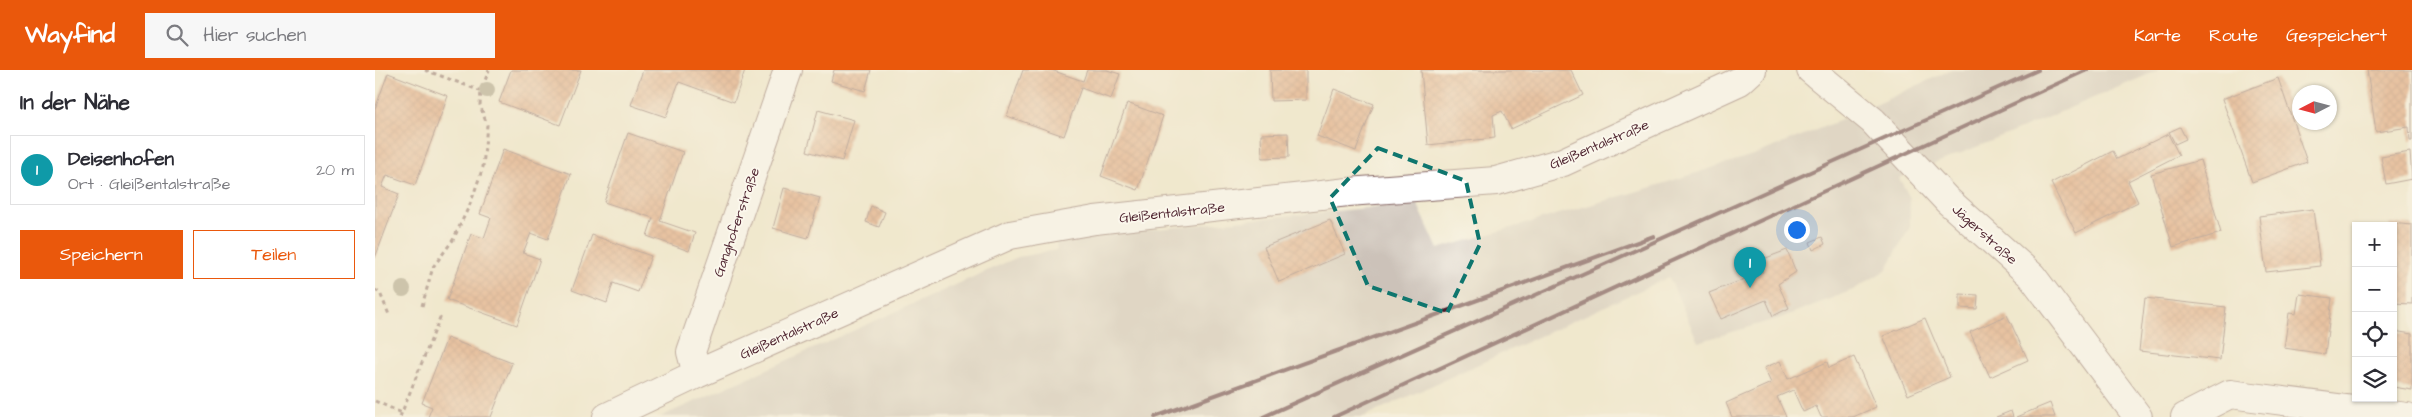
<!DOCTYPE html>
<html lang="de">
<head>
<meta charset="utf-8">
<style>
  body { margin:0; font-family:"Architects Daughter",sans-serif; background:#f7f7f7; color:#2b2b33 }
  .controls { position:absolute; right:15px; bottom:15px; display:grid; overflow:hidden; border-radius:0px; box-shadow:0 1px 4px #0004 }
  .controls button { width:45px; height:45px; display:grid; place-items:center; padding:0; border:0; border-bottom:1px solid #e1e1e2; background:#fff; color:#2b2b33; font:25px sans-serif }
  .compass { position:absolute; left:1917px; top:15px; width:45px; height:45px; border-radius:50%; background:#fff; box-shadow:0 1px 4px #0004; rotate:264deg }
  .you { position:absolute; left:1421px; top:159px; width:18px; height:18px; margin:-12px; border:4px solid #fff; border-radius:50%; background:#1a73e8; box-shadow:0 0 0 8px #1a73e833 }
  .badge { display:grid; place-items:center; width:32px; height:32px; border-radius:50%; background:#ea580c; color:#fff; font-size:16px; font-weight:700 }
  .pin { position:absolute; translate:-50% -41px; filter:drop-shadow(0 1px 2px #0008) }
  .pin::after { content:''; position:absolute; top:26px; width:18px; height:15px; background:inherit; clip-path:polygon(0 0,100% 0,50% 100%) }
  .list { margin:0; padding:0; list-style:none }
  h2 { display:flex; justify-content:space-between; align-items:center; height:65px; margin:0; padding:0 20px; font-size:21px }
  h2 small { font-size:16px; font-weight:400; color:#7c7c81 }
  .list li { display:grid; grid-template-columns:32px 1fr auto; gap:15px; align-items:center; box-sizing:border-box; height:70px; margin:0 10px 10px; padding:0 10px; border:1px solid #e1e1e2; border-radius:0px }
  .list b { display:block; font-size:19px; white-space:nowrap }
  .list p { margin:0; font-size:16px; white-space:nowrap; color:#7c7c81 }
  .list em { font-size:16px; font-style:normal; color:#7c7c81 }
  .actions { display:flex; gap:10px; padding:15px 20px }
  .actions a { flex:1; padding:11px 0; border:1px solid #ea580c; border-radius:0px; text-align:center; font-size:18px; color:#ea580c }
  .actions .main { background:#ea580c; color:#fff }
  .icon { flex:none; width:28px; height:28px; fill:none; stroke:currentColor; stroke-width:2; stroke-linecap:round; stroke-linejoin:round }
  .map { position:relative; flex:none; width:2037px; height:347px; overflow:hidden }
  header { display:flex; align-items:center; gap:30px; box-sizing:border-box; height:70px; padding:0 25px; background:#ea580c; color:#fff }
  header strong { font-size:24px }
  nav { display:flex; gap:28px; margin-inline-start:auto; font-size:18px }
  .search { width:350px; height:45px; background:#f7f7f7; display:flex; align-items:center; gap:12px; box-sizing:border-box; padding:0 18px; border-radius:0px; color:#7c7c81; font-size:19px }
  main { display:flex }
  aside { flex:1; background:#fff }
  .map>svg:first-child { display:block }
  .railway { fill:#ccc2b9 }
  .building { fill:url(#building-cross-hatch) }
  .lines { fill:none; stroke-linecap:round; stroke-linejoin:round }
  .minor-casing { stroke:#846564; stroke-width:30 }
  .path { stroke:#846564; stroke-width:3; stroke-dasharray:4 4; stroke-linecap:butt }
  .minor { stroke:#fff; stroke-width:28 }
  .rail { stroke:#4a1f2b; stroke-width:4 }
  .tree { fill:#a29982 }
  .marked { fill:none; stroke:#0f766e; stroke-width:4; stroke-dasharray:10 6; stroke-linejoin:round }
  .labels { text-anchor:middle; stroke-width:4; stroke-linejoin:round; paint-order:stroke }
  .street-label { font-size:14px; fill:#4a1f2b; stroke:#fbf7ec }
</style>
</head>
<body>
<header>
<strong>Wayfind</strong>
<div class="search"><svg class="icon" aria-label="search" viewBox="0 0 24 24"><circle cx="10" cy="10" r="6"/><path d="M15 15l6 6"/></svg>Hier suchen</div>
<nav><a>Karte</a><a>Route</a><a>Gespeichert</a></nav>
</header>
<main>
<aside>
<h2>In der Nähe<small></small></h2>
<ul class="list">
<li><span class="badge" style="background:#0f9aa8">1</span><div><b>Deisenhofen</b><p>Ort · Gleißentalstraße</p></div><em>20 m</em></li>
</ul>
<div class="actions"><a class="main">Speichern</a><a>Teilen</a></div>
</aside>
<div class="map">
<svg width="2037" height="347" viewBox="0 0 2037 347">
  <defs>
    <pattern id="building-cross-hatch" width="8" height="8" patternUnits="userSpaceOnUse" patternTransform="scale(1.25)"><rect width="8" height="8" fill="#dd956b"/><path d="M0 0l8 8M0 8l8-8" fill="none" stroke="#b57958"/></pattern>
  </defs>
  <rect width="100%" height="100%" fill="#fbf7ec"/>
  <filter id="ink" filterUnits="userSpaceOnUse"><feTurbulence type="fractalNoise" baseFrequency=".02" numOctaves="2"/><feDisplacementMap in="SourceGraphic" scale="10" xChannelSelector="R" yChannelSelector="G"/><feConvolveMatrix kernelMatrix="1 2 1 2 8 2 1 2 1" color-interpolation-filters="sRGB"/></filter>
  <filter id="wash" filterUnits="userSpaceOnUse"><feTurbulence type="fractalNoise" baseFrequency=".0096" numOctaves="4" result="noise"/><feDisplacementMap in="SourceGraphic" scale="20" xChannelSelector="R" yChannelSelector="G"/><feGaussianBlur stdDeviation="1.12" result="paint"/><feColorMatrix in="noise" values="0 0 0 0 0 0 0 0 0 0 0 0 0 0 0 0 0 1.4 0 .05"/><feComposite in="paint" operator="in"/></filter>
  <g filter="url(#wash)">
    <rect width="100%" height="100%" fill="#f0e8cd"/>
    <!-- railway -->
    <path class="railway" d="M1576,0H1784L1629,66L1524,108L1535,128V157L1511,200L1478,220L1405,248L1323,272L1294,207L988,347H285L643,187L682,180L681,169L1042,133L1063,179L1277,117L1384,83L1478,45Z"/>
    <g id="blocks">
      <!-- building -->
      <path class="building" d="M136,0H206L185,55L124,32Z
        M268,0H370L359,32L304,12L291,47L256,35Z
        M459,0H496L490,21L456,11Z
        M648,0H676L708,11L712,0H732L745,4L736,29L706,18L689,66L632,46Z
        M895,0H931V30L896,31Z
        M1046,0H1196L1208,25L1136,59L1127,41L1118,45L1120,68L1053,75Z
        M1992,0H2037V71H2035L2034,57L2001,62Z
        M13,3L73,26L40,115L12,105L7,117L24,124L0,188V39Z
        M1903,8L1932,92L1877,112L1847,29Z
        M959,19L999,34L981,81L942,66Z
        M752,33L788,46L763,120L726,106Z
        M443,40L479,50L467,91L432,81Z
        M1805,57L1811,69L1800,74L1794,62Z
        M253,63L308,82L285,151L320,163L314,181L272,166L278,148L229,132Z
        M913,63L914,87L887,88L886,64Z
        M1793,64L1804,85L1753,111L1763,132L1701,163L1676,113L1738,81L1742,89Z
        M128,79L196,104L173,169L156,163L148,183L165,189L142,255L72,230L96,164L109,168L116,148L105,144Z
        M2035,82L2037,109L2011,114L2006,87Z
        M1825,90L1846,163L1798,177L1776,104Z
        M409,118L445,128L433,168L398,158Z
        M496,136L510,142L504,157L491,152Z
        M1938,139L1945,196L1891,202L1884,146Z
        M955,150L970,184L904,212L889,177Z
        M2015,153L2037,155V234L2018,233V156H2014Z
        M217,165L276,186L263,222L238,213L232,233L197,220Z
        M1447,167L1450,174L1438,180L1435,172Z
        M1412,180L1421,202L1403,214L1414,238L1398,246L1391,230L1346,249L1334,223L1388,202L1383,191Z
        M1585,224L1603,225L1602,239L1585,238Z
        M1924,224L1957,228L1950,284L1909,278L1914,243L1921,244Z
        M1770,228L1851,237L1845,290L1764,281Z
        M1632,245L1653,290L1615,307L1595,262Z
        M1550,248L1575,307L1533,325L1508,266Z
        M2019,261L2037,264V320L2018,317Z
        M72,268L137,293L116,347H53L57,337L47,333Z
        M1479,287L1501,337L1478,347H1446L1441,336L1428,342L1418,320L1402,327L1411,347H1357L1351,333L1396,313L1389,298L1405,291L1413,309L1452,292L1454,298Z
        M1675,333L1680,347H1641Z
        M1636,341L1638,347H1621Z"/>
    </g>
  </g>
  <g filter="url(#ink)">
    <use href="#blocks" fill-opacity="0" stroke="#846564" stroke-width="1"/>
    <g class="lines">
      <defs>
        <path id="minor" d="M1436,0L1498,51L1572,130L1657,206L1763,347
          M322,304L316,282L413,0
          M232,347L322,304L635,165L720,150L973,122L1121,111L1188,92L1365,11L1377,0
          M1810,347L1855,324L2032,347"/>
      </defs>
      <!-- minor casing -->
      <use href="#minor" class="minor-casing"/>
      <!-- path -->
      <path class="path" d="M50,0L106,21L114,0
        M0,220L5,223L15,247
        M47,236L58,197L78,170L96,132L108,97L112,55L105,35L106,21
        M0,331L27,343
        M25,347L66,245"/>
      <!-- minor -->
      <use href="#minor" class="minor"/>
      <!-- rail -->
      <path class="rail" d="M780,347L1279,166
        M888,347L1663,0
        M959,347L1712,0"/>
    </g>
    <!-- trees -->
    <g class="tree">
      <circle cx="112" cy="20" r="8"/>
      <circle cx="28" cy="219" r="8"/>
    </g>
  </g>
  <!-- marked area -->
  <path d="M0 0H2037V347H0ZM1003,78L1091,111L1105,174L1072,243L993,216L955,128Z" fill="#f0e8cd" fill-opacity=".55" fill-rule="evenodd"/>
  <path class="marked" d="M1003,78L1091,111L1105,174L1072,243L993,216L955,128Z"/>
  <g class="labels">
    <!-- street labels -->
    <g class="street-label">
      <text transform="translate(1224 74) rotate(-23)" y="5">Gleißentalstraße</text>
      <text transform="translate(797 142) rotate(-6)" y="5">Gleißentalstraße</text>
      <text transform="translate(361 152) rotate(-71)" y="5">Ganghoferstraße</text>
      <text transform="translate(1610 164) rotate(42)" y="5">Jägerstraße</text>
      <text transform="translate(414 263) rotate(-24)" y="5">Gleißentalstraße</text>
    </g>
  </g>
</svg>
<div class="controls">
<button>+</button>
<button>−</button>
<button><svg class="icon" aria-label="locate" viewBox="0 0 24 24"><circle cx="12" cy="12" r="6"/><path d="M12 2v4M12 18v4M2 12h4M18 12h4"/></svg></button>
<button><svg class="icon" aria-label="layers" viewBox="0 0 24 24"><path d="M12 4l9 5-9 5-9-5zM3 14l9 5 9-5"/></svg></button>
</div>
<svg class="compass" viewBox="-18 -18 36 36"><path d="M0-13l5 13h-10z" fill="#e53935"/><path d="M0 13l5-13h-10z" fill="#7c7c81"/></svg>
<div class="you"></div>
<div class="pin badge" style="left:1375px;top:218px;background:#0f9aa8">1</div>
</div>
</main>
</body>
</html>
